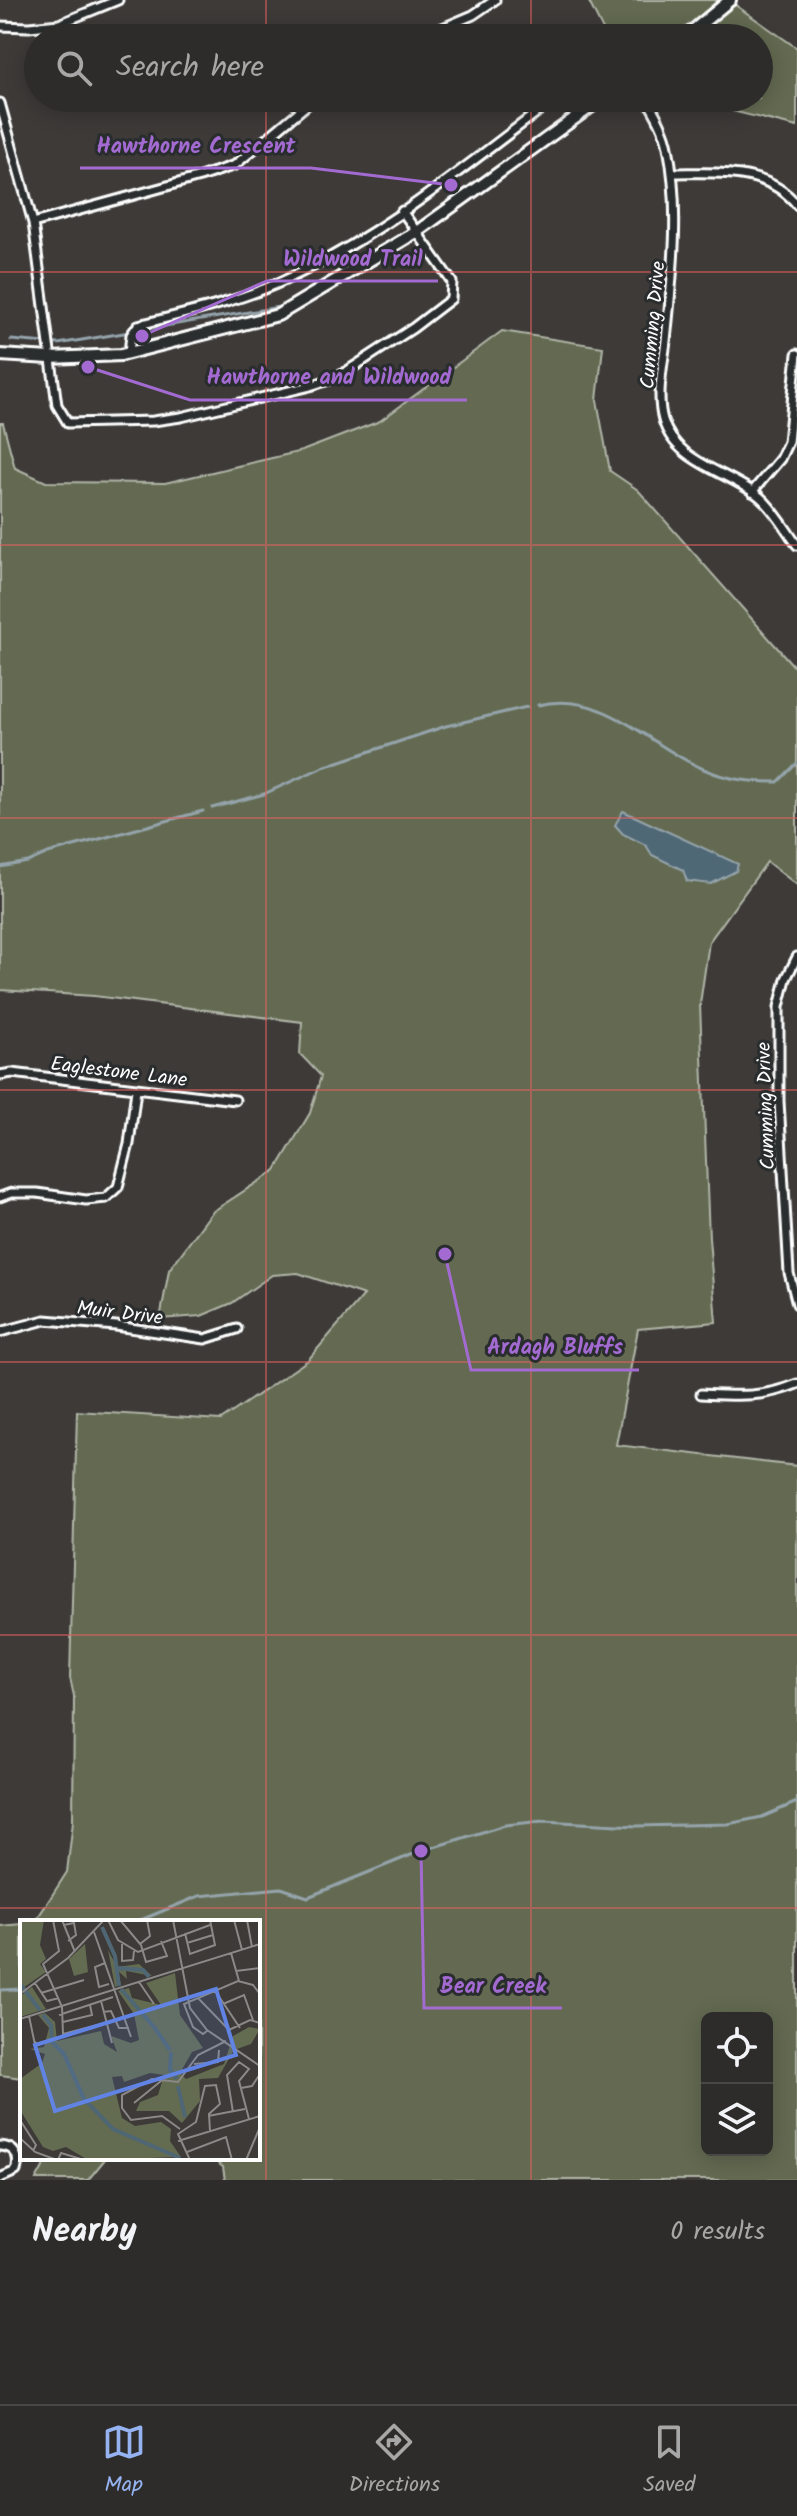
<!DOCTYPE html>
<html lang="en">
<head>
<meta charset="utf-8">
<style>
  body { margin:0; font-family:Kalam,sans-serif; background:#3a3836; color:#f1f3f6 }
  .controls { position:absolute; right:24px; bottom:24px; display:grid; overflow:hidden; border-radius:12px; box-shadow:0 4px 20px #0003 }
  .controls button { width:72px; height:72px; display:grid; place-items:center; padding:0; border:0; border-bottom:2px solid #494847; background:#2e2c2a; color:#f1f3f6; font:40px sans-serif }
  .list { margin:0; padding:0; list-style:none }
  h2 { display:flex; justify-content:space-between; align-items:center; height:104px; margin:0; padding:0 32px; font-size:34px }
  h2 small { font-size:26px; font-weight:400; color:#a7a7a8 }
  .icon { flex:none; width:44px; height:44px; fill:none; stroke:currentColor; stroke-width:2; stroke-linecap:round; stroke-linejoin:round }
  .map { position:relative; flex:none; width:797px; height:2180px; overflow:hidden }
  .search { position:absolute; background:#2e2c2a; box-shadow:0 4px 20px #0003; left:24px; right:24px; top:24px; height:88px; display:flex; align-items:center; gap:20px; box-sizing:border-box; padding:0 28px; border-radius:44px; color:#a7a7a8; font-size:30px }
  .sheet { height:224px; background:#2e2c2a }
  nav { display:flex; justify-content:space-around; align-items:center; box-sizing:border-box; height:112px; border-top:2px solid #494847; background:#2e2c2a; font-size:22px; color:#a7a7a8 }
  nav a { display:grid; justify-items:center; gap:4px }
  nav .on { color:#95b2f1 }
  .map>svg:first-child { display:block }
  .green { fill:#636b51; stroke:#b1b5a8; stroke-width:2; fill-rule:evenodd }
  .water { fill:#4f6774; stroke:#95a4ac; stroke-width:2 }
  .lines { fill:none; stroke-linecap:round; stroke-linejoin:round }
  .stream { stroke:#95a4ac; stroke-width:3 }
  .minor-casing { stroke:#fff; stroke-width:13 }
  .secondary-casing { stroke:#fff; stroke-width:16 }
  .minor { stroke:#2a2d2e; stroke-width:7 }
  .secondary { stroke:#2a2d2e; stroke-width:10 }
  .grid { fill:none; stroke:#e05e5e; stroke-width:2; stroke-opacity:0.55 }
  .labels { text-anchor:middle; stroke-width:6; stroke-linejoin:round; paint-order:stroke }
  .street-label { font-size:20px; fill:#fff; stroke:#2a2d2e }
  .inset-river { fill:none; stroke:#4f6774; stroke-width:4 }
  .inset-road { fill:none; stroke:#8b8988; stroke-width:2 }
  .view { fill:#6183e4; fill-opacity:0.15; stroke:#6183e4; stroke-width:4 }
  .inset-edge { fill:none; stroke:#fff; stroke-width:4 }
  .leader { fill:none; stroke:#a36bd2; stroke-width:3 }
  .callout-dot { fill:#a36bd2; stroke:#2a2d2e; stroke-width:3 }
  .callout-label { font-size:22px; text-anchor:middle; font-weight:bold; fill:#a36bd2; stroke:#2a2d2e; stroke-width:6; stroke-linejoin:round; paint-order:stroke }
</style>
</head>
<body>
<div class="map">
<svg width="797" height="2180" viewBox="0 0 797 2180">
  <rect width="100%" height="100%" fill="#3d3a38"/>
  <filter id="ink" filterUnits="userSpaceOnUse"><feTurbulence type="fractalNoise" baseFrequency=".0125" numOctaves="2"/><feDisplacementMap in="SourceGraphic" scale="16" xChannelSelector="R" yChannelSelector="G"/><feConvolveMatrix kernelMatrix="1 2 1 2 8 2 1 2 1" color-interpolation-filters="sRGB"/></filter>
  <g filter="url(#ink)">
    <!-- green -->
    <path class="green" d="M588,0H728L797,48V127L712,106L706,98H759V38H627L604,32Z
      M502,331L603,347L597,400L610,471L638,490L797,670V885L767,862L709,942L700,1004L709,1238L716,1322L638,1329L616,1445L797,1466V2180H225L223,2167L210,2158H258V1922H35L67,1872L73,1821L74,1696L70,1678L77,1411L221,1420L308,1360L364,1295L298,1273L272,1275L232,1303L201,1316L160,1319L169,1270L212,1212L276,1170L310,1113L321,1076L300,1054L302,1022L94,996L0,990V423H3L15,468L46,482L165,483L302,451L380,421ZM707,2018H767V2150H707Z
      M22,1924V2078L0,2075V1926Z
      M48,2158H106L88,2180H36Z"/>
    <!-- water -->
    <path class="water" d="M623,811L738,864L736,871L711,884L687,881L683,870L652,855L646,845L623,834L615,825Z"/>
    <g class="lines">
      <!-- stream -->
      <path class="stream" d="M11,340L58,344L285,306
        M538,705C606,689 649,747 706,770C729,780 752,782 778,782L797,763
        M212,808L264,794L323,767L446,726L527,707
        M0,867L28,862L48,853L203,811
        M136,1922L199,1896L281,1888L308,1897L421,1851L505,1825L543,1821L637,1826L728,1824L762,1817L797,1802
        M0,1990L22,1989"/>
      <defs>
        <path id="minor" d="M0,26L29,27L59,24L118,0
          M419,38L473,15L495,0
          M646,98C655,113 665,130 668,147C681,211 672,278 666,341C663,366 656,395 663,420C675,463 730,472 760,497C775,510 786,530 797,545
          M0,103L33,223L57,405L68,423L153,421L181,417L310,386L338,377L413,328L451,299L452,282L402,211
          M672,173C715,173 767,167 797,205
          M33,223L200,177L235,165L315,98
          M129,353L131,335L138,325C187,313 237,302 283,281C383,236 469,163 556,98
          M752,492L780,459L788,442L797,354
          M797,957L786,979L779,1007V1101L789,1273L797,1304
          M0,1075L12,1073L235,1100
          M0,1197L11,1193H37L86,1200L106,1198L118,1187L129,1144L136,1090
          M0,1332L45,1320L116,1326L205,1339L237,1329
          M701,1394C738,1396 762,1398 797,1384
          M0,2146C16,2147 20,2157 16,2171L0,2178"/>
        <path id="secondary" d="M684,38L730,0
          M0,355L50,358L121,355L278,315L418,231L603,98"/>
      </defs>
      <!-- minor casing -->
      <use href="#minor" class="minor-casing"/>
      <!-- secondary casing -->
      <use href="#secondary" class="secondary-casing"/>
      <!-- minor -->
      <use href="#minor" class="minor"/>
      <!-- secondary -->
      <use href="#secondary" class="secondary"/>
    </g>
  </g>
  <!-- grid -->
  <path class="grid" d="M266,0V38M531,0V38M266,98V2180M531,98V2180M0,272H797M0,545H797M0,818H797M0,1090H797M0,1362H797M0,1635H797M0,1908H797"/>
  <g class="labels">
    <!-- street labels -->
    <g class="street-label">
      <text transform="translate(652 325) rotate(-85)" y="7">Cumming Drive</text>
      <text transform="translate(119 1071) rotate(7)" y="7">Eaglestone Lane</text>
      <text transform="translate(765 1106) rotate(-92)" y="7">Cumming Drive</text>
      <text transform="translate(120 1312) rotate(7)" y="7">Muir Drive</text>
    </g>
  </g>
  <!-- overview -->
  <g transform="translate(20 1920)">
    <rect width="240" height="240" fill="#3d3a38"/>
    <path d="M0,0H24L20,25L26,39L20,44L26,52L0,70ZM65,24L68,52L54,56L49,39ZM88,30L97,47L119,44L132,56L106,51L107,59L98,51L101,65L95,67ZM155,53L160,95L183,128L172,132L160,153L166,159L204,144L213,116L229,107L240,109L231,124L214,130L198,158L179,159L180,181L162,203L149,191H116L120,182L138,175L144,155L130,153L104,162L102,156L92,157L102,198L115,206L141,202L151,209L150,221L161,237L68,240L46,227L33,231L23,227L0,190V159L22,143L25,134L10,129L24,127L29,108L18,95L25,93L35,102L37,121L81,111L84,124L97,132L91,116L111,123L119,120L114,94L98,71L109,68L112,78L141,85L126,63ZM12,67L26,89L0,97V76Z" fill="#636b51"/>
    <path class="inset-river" d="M82,7L95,36L99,66M96,48L123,50L129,57M0,64L20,90M101,69L134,107M23,95L31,105L32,122L44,134L64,179L93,209L160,238M134,107L150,130M151,132L150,150L157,159M158,166L165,197"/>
    <path class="inset-road" d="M33,0L39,31L23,44L42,87L43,114L85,103M42,0L55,32M88,0L98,20L118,32L190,5M100,0L121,25L126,42L147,36L141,21M153,0L170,88L187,110L240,146M214,0L222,30M227,0L232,27M44,5L54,3L56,15L48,21M74,12L111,117M165,13L170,34L195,25L190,0M167,23L193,15M102,24V41L113,40L114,31M120,24L130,16L127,0M211,33L219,61M85,43L75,47L79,67L89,64M216,51L240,48M119,62L134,84M15,63L27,81L39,78M194,69L220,108M21,73L64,60M0,74L48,38L84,0M178,78L209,110L230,100L240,103M81,81L92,123M203,84L224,75L233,100M83,92L91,91L99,108H109M39,95L93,77M9,96L14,120L15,125H18L14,121M0,99L240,24M43,102L72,95L70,85M187,111L183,114L173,107L164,84L218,61L233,65L240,74M174,144L198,142L199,130M221,168L232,166L240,154M114,183L141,161M213,192L207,155L219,142L229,149L219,161L229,199M188,196L225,189M0,200L16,225L13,231M160,209L142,196L111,200L102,188V175L132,159L158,162L178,135L206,121M0,218L15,232L37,240M158,221L240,196M167,232L206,217L212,240M38,240L41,233L61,239M170,240L158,214L176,202L185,166L196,165L200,184L189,194L190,211M226,240L240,207"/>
    <path class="view" d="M196,69L216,135L35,191L15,125Z"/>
    <rect width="240" height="240" class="inset-edge"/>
  </g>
  <!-- callouts -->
  <path class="leader" d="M451 185L311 168H80M142 336L267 281H438M88 367L190 400H467M445 1254L471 1370H639M421 1851L424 2008H562"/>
  <g class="callout-dot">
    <circle cx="451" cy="185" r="8"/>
    <circle cx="142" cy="336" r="8"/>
    <circle cx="88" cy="367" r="8"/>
    <circle cx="445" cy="1254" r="8"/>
    <circle cx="421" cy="1851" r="8"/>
  </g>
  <g class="callout-label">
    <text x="196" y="153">Hawthorne Crescent</text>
    <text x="353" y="266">Wildwood Trail</text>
    <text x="329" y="384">Hawthorne and Wildwood</text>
    <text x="555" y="1354">Ardagh Bluffs</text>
    <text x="493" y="1993">Bear Creek</text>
  </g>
</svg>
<div class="controls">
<button><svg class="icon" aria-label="locate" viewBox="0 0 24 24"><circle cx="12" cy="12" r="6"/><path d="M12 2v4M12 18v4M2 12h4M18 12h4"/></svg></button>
<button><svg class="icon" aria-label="layers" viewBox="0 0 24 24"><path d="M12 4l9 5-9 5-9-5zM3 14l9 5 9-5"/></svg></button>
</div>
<div class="search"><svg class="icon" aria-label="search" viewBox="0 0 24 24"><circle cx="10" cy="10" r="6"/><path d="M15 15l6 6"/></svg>Search here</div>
</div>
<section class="sheet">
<h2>Nearby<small>0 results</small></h2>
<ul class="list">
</ul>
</section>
<nav>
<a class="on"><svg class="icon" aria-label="map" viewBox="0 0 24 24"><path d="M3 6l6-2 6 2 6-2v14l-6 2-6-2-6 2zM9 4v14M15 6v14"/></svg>Map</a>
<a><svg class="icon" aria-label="directions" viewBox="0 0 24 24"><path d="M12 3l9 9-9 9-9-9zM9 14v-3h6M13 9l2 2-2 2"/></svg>Directions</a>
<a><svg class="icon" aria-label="saved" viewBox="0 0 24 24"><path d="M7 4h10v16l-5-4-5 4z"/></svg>Saved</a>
</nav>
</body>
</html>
